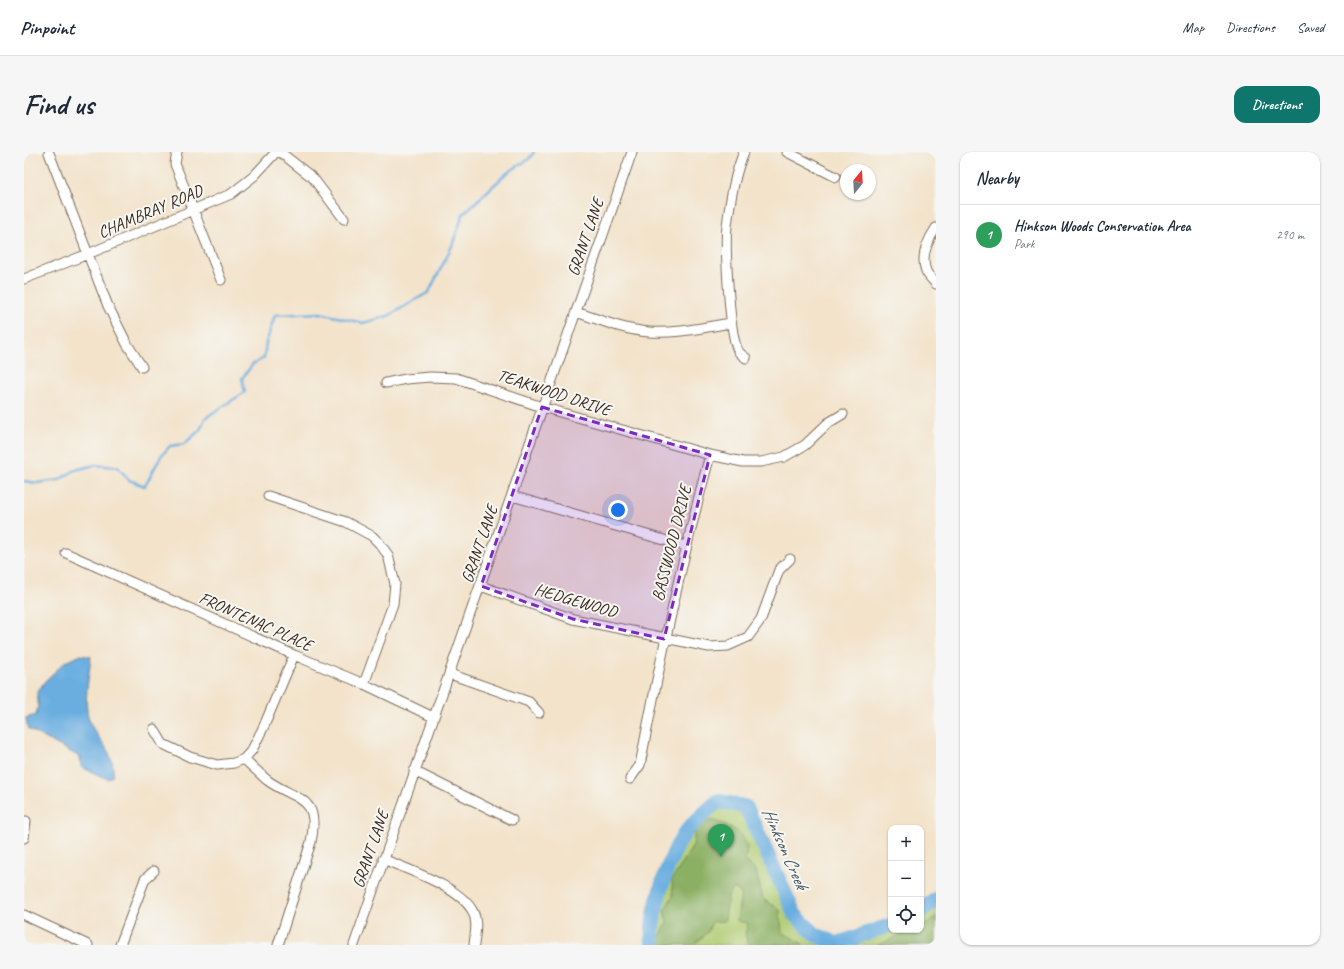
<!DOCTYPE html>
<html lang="en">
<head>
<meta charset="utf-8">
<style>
  body { margin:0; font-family:Caveat,sans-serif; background:#f6f6f7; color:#1f2937 }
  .controls { position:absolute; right:12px; bottom:12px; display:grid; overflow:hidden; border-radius:8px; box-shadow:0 1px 3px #0004 }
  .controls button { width:36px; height:36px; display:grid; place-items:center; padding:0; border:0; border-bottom:1px solid #e0e1e3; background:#fff; color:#1f2937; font:20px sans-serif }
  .compass { position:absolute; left:816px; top:12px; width:36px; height:36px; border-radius:50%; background:#fff; box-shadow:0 1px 3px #0004; rotate:18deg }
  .you { position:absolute; left:594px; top:358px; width:14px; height:14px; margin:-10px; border:3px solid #fff; border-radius:50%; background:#1a73e8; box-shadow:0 0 0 6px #1a73e833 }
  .badge { display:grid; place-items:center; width:26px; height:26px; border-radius:50%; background:#0f766e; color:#fff; font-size:13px; font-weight:700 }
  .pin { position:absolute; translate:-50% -33px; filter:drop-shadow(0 1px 2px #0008) }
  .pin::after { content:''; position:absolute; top:21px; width:14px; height:12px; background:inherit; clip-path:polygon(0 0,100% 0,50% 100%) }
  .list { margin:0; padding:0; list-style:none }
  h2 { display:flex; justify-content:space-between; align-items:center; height:52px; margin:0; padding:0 16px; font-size:17px }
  h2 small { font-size:13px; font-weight:400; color:#747a83 }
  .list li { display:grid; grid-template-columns:26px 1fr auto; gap:12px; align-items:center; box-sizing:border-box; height:60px; padding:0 16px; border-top:1px solid #e0e1e3 }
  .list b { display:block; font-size:15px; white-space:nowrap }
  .list p { margin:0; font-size:13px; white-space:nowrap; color:#747a83 }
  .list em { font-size:13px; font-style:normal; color:#747a83 }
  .icon { flex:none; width:22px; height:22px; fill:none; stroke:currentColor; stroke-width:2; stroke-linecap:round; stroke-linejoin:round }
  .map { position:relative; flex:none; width:912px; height:793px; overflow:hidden; border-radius:12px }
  header { display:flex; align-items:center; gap:24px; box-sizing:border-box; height:56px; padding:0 20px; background:#fff; border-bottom:1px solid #e0e1e3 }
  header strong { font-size:19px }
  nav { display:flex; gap:22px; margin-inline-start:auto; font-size:14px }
  .intro { display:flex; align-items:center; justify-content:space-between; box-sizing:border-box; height:96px; padding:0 24px }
  h1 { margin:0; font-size:28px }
  .button { padding:10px 18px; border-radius:12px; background:#0f766e; color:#fff; font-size:14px; font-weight:700 }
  main { display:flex; gap:24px; padding:0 24px }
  aside { flex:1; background:#fff; border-radius:12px; box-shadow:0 1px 3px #0004 }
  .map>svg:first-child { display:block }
  .green { fill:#b0cc72; stroke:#767b48 }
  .forest { fill:#8cb064; stroke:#646d41 }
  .water { fill:#6baee0; stroke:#536c7f }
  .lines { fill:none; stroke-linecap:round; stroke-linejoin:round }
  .stream { stroke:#6baee0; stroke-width:2.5 }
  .river { stroke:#6baee0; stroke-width:15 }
  .minor-casing { stroke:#7b6b5b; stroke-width:11 }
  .minor { stroke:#fff; stroke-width:9 }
  .marked { fill:#7b2cbf; fill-opacity:0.2; stroke:#7b2cbf; stroke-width:3; stroke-dasharray:8 5; stroke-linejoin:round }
  .labels { text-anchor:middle; stroke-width:4; stroke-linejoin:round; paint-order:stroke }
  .street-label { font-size:17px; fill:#3b2a1e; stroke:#f6f6f2 }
  .water-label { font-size:18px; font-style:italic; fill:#4c5862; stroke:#f6f6f2 }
</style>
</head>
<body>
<header>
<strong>Pinpoint</strong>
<nav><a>Map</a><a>Directions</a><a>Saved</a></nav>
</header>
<div class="intro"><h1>Find us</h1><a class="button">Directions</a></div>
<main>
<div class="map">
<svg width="912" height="793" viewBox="0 0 912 793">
  <rect width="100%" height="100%" fill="#f6f6f2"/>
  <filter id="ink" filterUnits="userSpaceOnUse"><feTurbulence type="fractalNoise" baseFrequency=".025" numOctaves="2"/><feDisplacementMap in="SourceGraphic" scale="8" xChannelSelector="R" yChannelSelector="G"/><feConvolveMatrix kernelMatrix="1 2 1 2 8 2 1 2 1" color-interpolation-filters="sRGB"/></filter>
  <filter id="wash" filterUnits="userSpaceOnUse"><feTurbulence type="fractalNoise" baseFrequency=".012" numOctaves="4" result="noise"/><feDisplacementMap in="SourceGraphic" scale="16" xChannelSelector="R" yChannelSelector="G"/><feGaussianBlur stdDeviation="0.9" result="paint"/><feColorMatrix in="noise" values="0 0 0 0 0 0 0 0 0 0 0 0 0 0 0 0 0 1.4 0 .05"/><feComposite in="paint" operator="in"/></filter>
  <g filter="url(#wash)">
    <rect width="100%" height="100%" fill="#f3e3cb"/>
    <!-- green -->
    <path class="green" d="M694,649L722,655L771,763L791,782L812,792L867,773V778H897V759L912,747V793H629C624,767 644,707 659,684C667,671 683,659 694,649Z"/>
    <!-- forest -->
    <path class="forest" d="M682,667C698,670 719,677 723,695C723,699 722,704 721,708L732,719L739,747L756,758L758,780L781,793H729L724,791L721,782L724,771L713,769L717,741L710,736L704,744L701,769L688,770L684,780L670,793H636L634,789L643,770L640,758L649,744L648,728L669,694L671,678Z
      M912,764V793H854L888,778H897V774L905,771Z"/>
    <!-- water -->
    <path class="water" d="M57,503L67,505C65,525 59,549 65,568C73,589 91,597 89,624L84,627L57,615L56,605L4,577L2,566L12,563L14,553L13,541L21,529L41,510Z"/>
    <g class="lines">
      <!-- stream -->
      <path class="stream" d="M0,329L13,331L35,328L51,318L71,313L94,315L105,328L121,334L137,304L146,294L160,292L176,278L181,266L221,240L218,226L229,212L240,206L242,191L251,163L296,161L339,171L364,164L405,140L428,94L439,62L483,21L505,7L510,0"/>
      <!-- river -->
      <path class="river" d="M897,759L912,747
        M629,793C624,767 644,707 659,684C667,671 683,659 694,649L722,655L771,763L791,782L812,792L867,773"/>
    </g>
  </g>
  <g filter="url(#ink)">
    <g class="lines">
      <defs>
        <path id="minor" d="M153,0L151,12L197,128
          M256,0L289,26L320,67
          M720,0C710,23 706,49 703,74C701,92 705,188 715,200C717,203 720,204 722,206
          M763,0L812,25
          M25,1L84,154L103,192L118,215
          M912,76C904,88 896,104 902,119C904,124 909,128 912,132
          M0,127L64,102L207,42L230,24L252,0
          M552,160C576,168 600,178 625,180C652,182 681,175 707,171
          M362,231L382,227L406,225L432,226L518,255L686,303L719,310H737L760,305L781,293L804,271L819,262
          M244,344L322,370L348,384L356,392L364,403L371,432L369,452L340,532
          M488,344L661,394
          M42,401L270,503L340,532L409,565
          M457,434L549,467L685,495L704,494L724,485L737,467L755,418L766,407
          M426,522L505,550L515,561
          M130,577L139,592L166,605L193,613L210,611L220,607L228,598L240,574L270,503
          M220,607C227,613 235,621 243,628C271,649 297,642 287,690L254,793
          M390,619L488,668
          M606,627L616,613C636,509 658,406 686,303
          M0,686L2,669
          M359,707C384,718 437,735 449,760C454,770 451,782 450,793
          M0,763L64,793
          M96,793L121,727L130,719
          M330,793L608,0"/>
      </defs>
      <!-- minor casing -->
      <use href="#minor" class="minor-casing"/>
      <!-- minor -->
      <use href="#minor" class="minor"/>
    </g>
  </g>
  <!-- marked area -->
  <path class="marked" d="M518,255L686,303L640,487L549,467L457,434Z"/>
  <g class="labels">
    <!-- street labels -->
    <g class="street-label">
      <text transform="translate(126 59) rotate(-23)" y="6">CHAMBRAY ROAD</text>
      <text transform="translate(561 85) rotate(-71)" y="6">GRANT LANE</text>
      <text transform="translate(530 240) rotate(18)" y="6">TEAKWOOD DRIVE</text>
      <text transform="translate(647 391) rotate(-76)" y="6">BASSWOOD DRIVE</text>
      <text transform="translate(455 392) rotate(-71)" y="6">GRANT LANE</text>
      <text transform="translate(552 448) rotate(16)" y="6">HEDGEWOOD</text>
      <text transform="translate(232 469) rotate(24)" y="6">FRONTENAC PLACE</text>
      <text transform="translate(346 697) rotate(-71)" y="6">GRANT LANE</text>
    </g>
    <!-- water labels -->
    <g class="water-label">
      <text transform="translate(761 696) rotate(66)" y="6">Hinkson Creek</text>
    </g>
  </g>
</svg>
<div class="controls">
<button>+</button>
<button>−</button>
<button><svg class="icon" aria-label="locate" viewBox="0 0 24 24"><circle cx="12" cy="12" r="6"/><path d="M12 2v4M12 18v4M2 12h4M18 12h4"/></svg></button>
</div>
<svg class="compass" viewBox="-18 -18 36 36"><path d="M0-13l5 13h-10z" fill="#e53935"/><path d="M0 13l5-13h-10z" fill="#747a83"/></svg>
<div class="you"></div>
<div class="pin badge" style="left:697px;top:705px;background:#2e9e5b">1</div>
</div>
<aside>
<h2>Nearby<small></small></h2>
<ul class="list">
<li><span class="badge" style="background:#2e9e5b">1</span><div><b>Hinkson Woods Conservation Area</b><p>Park</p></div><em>290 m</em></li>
</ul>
</aside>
</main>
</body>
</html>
